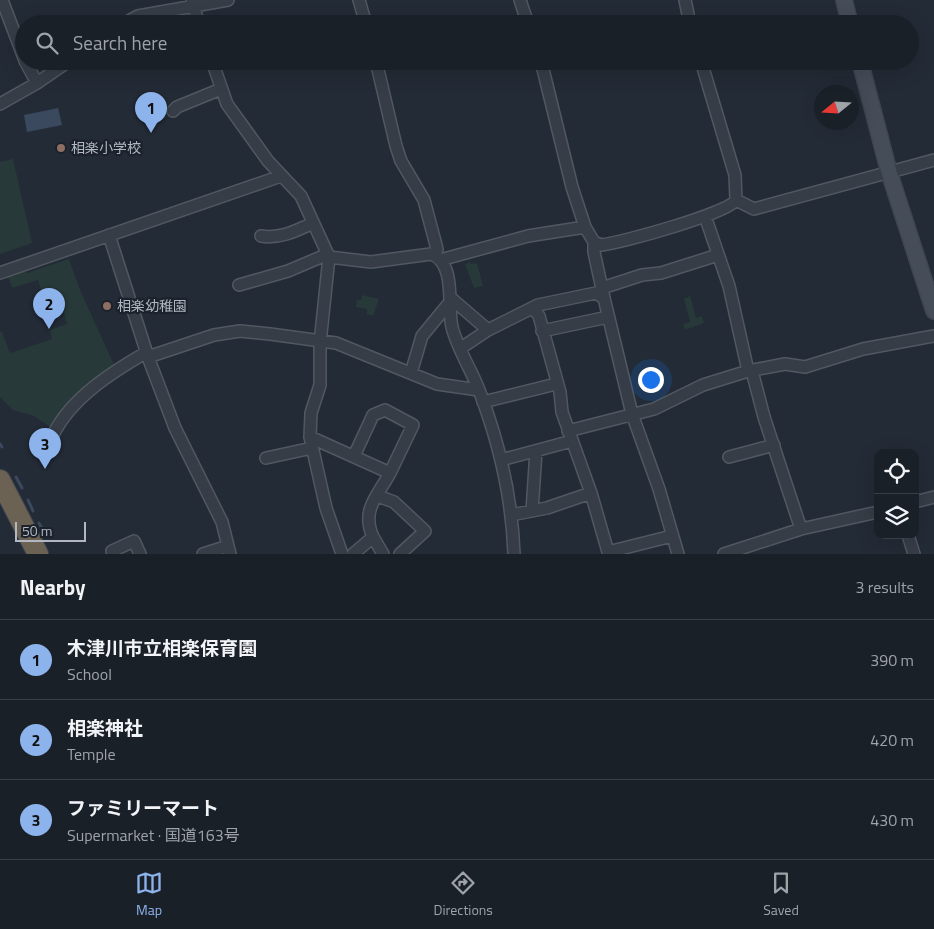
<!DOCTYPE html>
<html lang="en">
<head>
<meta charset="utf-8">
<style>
  body { margin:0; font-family:"Titillium Web","Noto Sans JP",sans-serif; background:#232830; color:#f1f3f6 }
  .controls { position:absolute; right:15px; bottom:15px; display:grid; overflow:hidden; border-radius:10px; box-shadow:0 5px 20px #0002 }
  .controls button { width:45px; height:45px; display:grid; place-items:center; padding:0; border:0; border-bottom:1px solid #383e45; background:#1a2028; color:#f1f3f6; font:25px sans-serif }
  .compass { position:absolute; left:814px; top:85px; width:45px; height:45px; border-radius:50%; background:#1a2028; box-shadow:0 5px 20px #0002; rotate:252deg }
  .scale { position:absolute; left:15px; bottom:12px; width:71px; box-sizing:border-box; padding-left:5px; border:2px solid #b1b8c3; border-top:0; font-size:14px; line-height:18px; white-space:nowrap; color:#b1b8c3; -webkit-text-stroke:4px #1c222b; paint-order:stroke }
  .you { position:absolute; left:650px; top:379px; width:18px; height:18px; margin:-12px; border:4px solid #fff; border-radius:50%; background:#1a73e8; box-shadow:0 0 0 8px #1a73e833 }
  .badge { display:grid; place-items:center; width:32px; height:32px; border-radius:50%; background:#8db3ec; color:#111; font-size:16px; font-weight:700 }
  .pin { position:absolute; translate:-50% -41px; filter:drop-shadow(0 1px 2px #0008) }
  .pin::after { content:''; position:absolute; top:26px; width:18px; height:15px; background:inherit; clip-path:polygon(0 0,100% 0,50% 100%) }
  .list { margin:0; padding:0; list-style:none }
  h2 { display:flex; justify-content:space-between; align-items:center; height:65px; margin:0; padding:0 20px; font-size:21px }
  h2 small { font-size:16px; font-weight:400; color:#9fa3a8 }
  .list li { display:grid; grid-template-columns:32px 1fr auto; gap:15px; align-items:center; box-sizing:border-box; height:80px; padding:0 20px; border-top:1px solid #383e45 }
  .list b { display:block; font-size:19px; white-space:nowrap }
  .list p { margin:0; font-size:16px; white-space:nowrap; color:#9fa3a8 }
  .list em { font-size:16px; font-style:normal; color:#9fa3a8 }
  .icon { flex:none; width:28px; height:28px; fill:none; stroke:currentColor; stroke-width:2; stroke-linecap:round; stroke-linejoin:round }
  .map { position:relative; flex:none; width:934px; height:554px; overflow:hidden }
  .search { position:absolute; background:#1a2028; box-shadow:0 5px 20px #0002; left:15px; right:15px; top:15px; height:55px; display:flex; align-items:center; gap:12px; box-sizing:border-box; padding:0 18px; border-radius:28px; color:#9fa3a8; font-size:19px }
  .sheet { height:305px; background:#1a2028 }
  nav { display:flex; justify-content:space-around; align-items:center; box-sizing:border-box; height:70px; border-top:1px solid #383e45; background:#1a2028; font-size:14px; color:#9fa3a8 }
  nav a { display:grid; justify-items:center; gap:2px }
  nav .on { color:#8db3ec }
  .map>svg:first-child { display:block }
  .green { fill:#283939 }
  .water { fill:#3a495d }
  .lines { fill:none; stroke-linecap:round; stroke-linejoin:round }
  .stream { stroke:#3a495d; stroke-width:3 }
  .street-casing { stroke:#515861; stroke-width:14 }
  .secondary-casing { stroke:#404650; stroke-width:18 }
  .highway-casing { stroke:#414851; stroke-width:22 }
  .street { stroke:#363d47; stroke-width:11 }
  .secondary { stroke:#454d59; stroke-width:15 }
  .highway { stroke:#6c6254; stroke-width:20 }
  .education-dot { fill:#8d6e63; stroke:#1c222b; stroke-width:2 }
  .labels { text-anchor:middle; stroke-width:4.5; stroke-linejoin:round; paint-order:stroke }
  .poi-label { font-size:14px; fill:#b1b8c3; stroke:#1c222b; text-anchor:start }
</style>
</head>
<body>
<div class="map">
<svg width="934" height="554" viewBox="0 0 934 554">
  <rect width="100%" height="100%" fill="#232b36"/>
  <!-- green -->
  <path class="green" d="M13,159L32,243L0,254V162Z
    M69,259L80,290L115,367L52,428L34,416L13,410L0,397V332H2L10,353L52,339L50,330L67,324L61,304L47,309L38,280L12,288L8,276L24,271L27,273Z
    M470,262L471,264L477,263L483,286L474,288L465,264Z
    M362,295L379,299L373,316L367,314V309L356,307L357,300H361Z
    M690,296L696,318L702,316L704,323L685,330L683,324L690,322L684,299Z"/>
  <!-- water -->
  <path class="water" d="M58,108L62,125L27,132L24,115Z"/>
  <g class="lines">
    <!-- stream -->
    <path class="stream" d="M0,444L2,447
      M16,477L22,488
      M28,500L33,511
      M39,523L46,536"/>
    <defs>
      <path id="street" d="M2,0L24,58
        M359,0L366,24
        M520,0L528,24
        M685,0L690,24
        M192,2L199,24
        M123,24L138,16L228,0
        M25,61L37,83
        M212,61L227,104L268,161L301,196L329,257L320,343V385L311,413L310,437L326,508L342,554
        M376,61L396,146L401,161L424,200L437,249L435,255
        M541,61L572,187L585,227L594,242L601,245C621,243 729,213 736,200L735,175L701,61
        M0,104L37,83L69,61
        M173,111L177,107L221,89
        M736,200L754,209L934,160
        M705,216L729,286L748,371
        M109,235L148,357L175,428L222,522L230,554
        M261,236C280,239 296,231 313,223
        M594,242V252L604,298L632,414L659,489L678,554
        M329,257L371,262L431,254C457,263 447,308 452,327C457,348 471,369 479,390C499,442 512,498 514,554
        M440,260L528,236L585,227
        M0,273L281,176
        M239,285L288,271L328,254
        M602,288L642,275L661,273L718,255
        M452,299L488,330
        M534,309L539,316L560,392L562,412L591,493L608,552L672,536
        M542,331L608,317
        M461,348L488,330L538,305L596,293L604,298
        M148,357L214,335L240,331L270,334L336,343L437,384L479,390
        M752,371L764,417L801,529
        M411,373L422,336L450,302
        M483,402L556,384
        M568,431L654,409L703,385L748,371L785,364L805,367L863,349L934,336
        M53,435C71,398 112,372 147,352
        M310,437L390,473C377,497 361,510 373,537L353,554
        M354,456L373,415L385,410L413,425L390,473
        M729,457L774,445
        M266,458L312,448
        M501,460L572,441
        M378,496L394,502L425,531L400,554
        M915,502L934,497
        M532,511L536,451
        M511,515L547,508L591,493
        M908,535L914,554
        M373,537L383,554
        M112,551L134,541L140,554
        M203,554L228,546
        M724,554L801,529L878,512"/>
      <path id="secondary" d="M844,0L850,24
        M860,61L889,172L934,311"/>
      <path id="highway" d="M0,480L38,554"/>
    </defs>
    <!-- street casing -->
    <use href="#street" class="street-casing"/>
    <!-- secondary casing -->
    <use href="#secondary" class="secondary-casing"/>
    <!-- highway casing -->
    <use href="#highway" class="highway-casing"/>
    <!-- street -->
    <use href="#street" class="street"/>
    <!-- secondary -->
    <use href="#secondary" class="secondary"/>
    <!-- highway -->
    <use href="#highway" class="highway"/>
  </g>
  <!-- markers -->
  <g class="education-dot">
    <circle cx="61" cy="148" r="5"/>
    <circle cx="107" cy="306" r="5"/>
  </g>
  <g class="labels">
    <!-- poi labels -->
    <g class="poi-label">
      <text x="71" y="153">相楽小学校</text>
      <text x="117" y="311">相楽幼稚園</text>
    </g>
  </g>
</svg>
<div class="controls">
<button><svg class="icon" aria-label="locate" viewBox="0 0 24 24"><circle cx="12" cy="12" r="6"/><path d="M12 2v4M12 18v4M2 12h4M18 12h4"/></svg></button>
<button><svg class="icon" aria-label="layers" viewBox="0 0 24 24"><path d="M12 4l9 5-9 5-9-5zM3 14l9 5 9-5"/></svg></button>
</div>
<svg class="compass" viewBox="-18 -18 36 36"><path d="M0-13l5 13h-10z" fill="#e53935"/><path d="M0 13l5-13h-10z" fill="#9fa3a8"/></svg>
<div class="scale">50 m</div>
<div class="you"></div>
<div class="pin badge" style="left:151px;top:133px">1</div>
<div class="pin badge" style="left:49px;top:329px">2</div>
<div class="pin badge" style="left:45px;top:469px">3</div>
<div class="search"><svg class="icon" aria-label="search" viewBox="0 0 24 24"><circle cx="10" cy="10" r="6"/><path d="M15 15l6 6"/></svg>Search here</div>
</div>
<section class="sheet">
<h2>Nearby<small>3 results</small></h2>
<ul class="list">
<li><span class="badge">1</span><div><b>木津川市立相楽保育園</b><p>School</p></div><em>390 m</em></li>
<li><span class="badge">2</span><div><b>相楽神社</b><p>Temple</p></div><em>420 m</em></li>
<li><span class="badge">3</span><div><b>ファミリーマート</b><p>Supermarket · 国道163号</p></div><em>430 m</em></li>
</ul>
</section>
<nav>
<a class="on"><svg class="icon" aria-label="map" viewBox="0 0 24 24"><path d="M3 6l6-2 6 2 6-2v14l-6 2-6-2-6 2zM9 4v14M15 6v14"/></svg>Map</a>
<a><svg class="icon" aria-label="directions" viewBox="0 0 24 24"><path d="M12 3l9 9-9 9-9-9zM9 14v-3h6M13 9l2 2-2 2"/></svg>Directions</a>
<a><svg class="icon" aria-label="saved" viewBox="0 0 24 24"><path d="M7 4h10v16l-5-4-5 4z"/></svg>Saved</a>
</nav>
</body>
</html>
